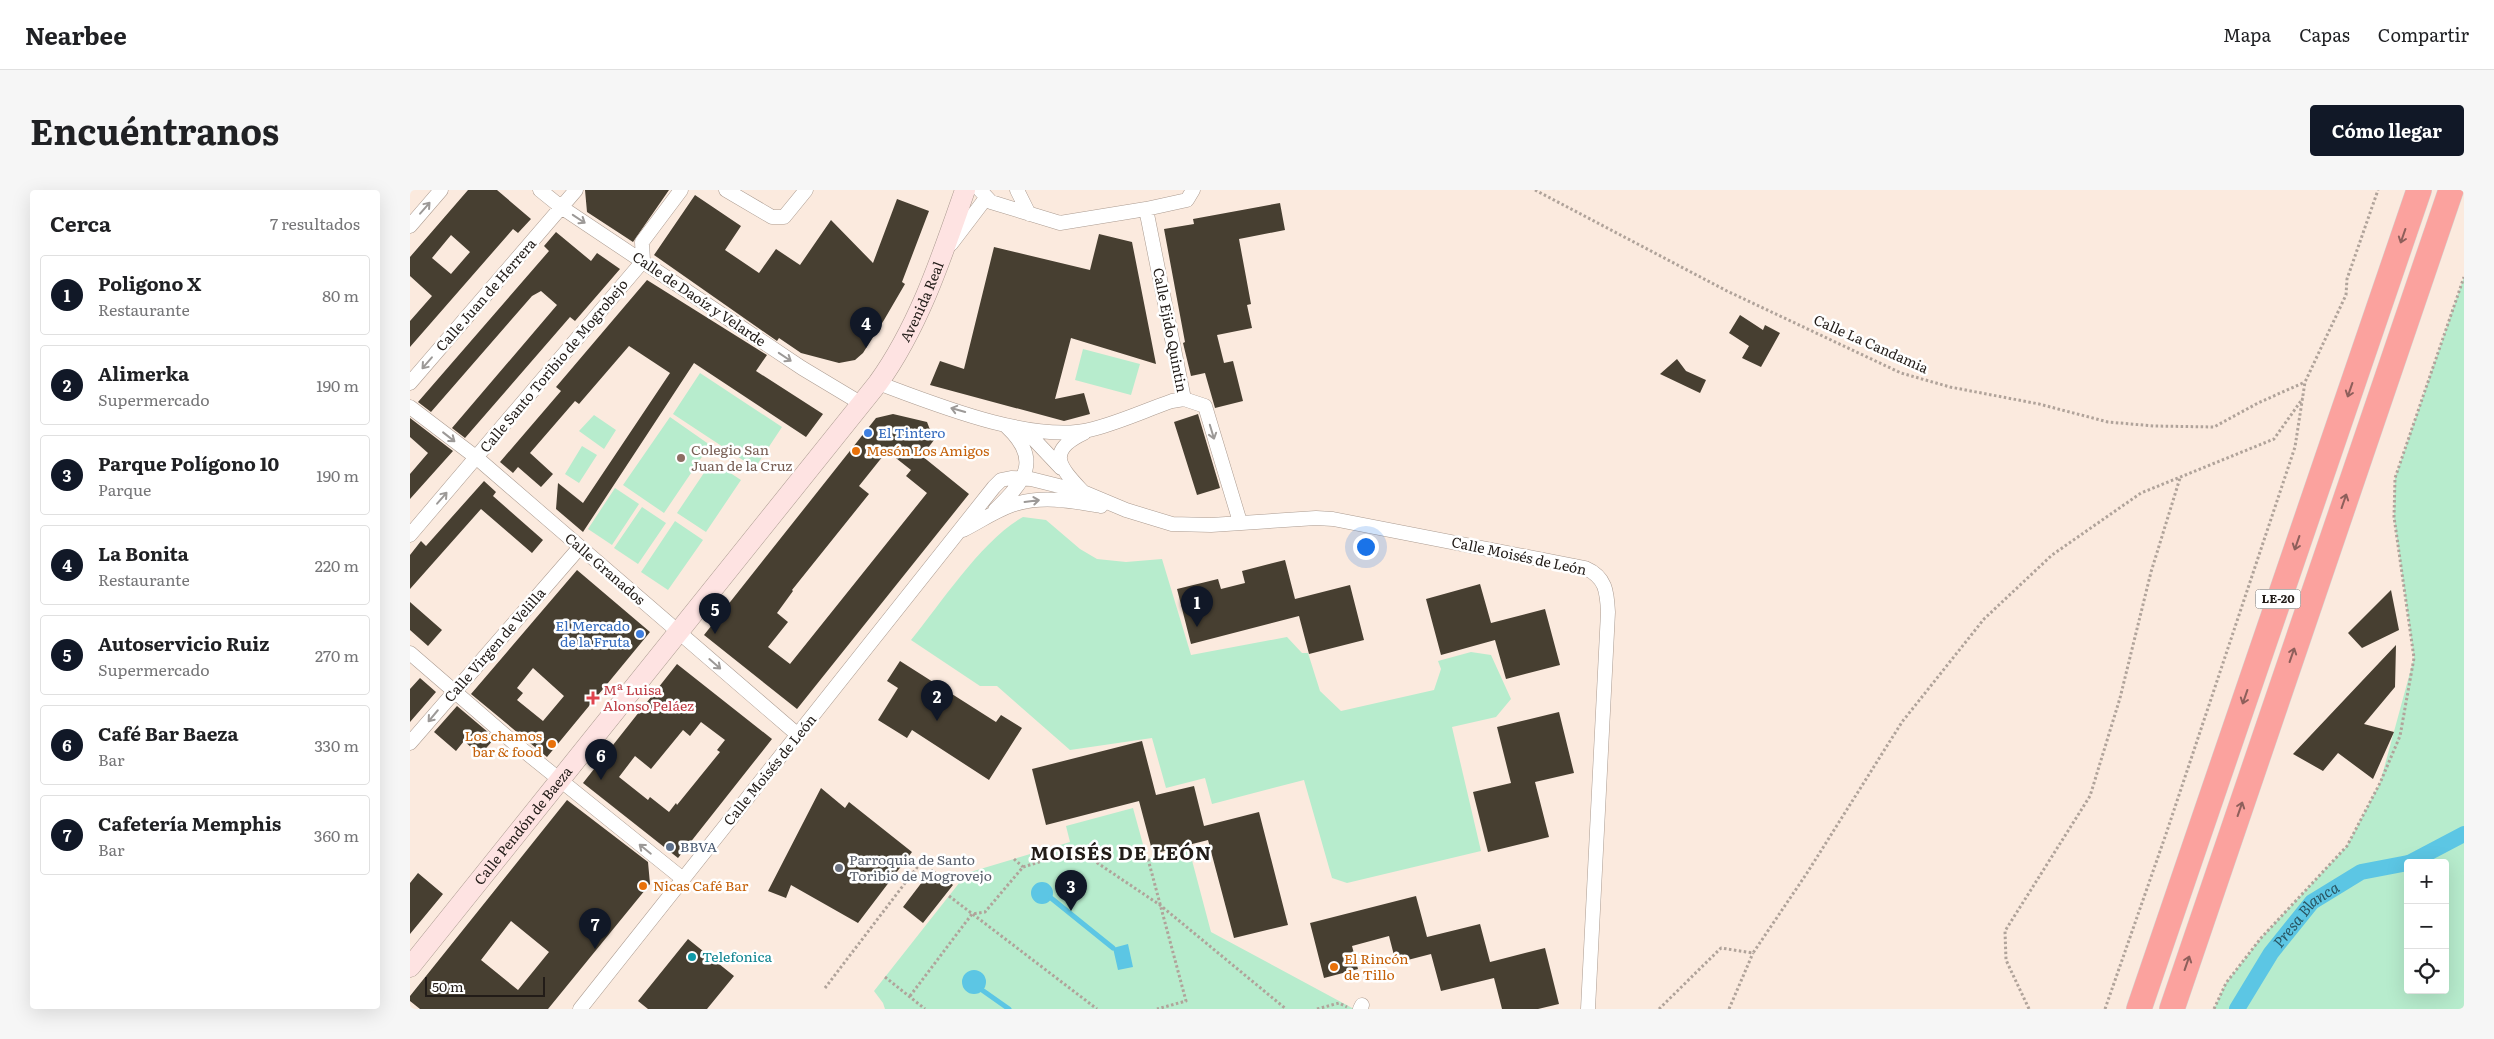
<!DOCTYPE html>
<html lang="es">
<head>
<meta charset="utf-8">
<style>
  body { margin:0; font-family:Literata,serif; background:#f6f6f6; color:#202124 }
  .controls { position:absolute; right:15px; bottom:15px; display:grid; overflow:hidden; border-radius:5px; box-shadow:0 5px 20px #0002 }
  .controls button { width:45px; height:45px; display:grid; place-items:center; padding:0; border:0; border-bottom:1px solid #e0e0e0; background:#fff; color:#202124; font:25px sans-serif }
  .scale { position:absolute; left:15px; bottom:12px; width:120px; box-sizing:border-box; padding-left:5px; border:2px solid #221c18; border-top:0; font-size:14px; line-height:18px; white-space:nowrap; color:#221c18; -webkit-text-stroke:4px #fff; paint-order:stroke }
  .you { position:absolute; left:955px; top:356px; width:18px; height:18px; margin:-12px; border:4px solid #fff; border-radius:50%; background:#1a73e8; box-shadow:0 0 0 8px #1a73e833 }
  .badge { display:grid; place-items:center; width:32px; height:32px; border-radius:50%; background:#111827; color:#fff; font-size:16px; font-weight:700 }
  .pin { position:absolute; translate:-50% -41px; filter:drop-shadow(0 1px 2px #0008) }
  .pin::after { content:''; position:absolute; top:26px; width:18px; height:15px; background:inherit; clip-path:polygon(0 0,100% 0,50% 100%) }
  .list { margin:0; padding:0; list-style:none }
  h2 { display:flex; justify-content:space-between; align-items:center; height:65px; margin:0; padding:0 20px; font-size:21px }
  h2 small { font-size:16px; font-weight:400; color:#757577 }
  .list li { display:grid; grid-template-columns:32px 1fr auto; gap:15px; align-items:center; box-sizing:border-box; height:80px; margin:0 10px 10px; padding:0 10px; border:1px solid #e0e0e0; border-radius:5px }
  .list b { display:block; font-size:19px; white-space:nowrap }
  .list p { margin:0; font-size:16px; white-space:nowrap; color:#757577 }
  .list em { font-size:16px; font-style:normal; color:#757577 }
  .icon { flex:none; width:28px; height:28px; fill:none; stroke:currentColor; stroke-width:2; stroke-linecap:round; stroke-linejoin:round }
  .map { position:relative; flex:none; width:2054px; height:819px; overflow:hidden; border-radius:5px }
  header { display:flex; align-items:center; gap:30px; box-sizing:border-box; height:70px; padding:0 25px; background:#fff; border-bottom:1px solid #e0e0e0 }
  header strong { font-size:24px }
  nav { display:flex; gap:28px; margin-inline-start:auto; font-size:18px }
  .intro { display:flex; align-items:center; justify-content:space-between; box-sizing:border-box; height:120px; padding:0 30px }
  h1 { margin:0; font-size:35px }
  .button { padding:12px 22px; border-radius:5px; background:#111827; color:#fff; font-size:18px; font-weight:700 }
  main { display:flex; gap:30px; padding:0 30px }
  aside { flex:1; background:#fff; border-radius:5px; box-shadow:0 5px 20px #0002 }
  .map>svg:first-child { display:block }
  .green { fill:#b7eccd; fill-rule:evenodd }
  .water { fill:#5cc6e4 }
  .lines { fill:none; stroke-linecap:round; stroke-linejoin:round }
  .stream { stroke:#5cc6e4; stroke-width:5 }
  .canal { stroke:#5cc6e4; stroke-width:16 }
  .building { fill:#473f31; fill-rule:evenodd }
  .street-casing { stroke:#ab9b90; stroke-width:15 }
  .secondary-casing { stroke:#ab9b90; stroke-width:21 }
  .highway-casing { stroke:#d3d2d1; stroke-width:26 }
  .path { stroke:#b0a39a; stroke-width:3; stroke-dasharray:2.5 2.5; stroke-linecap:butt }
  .street { stroke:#fff; stroke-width:14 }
  .secondary { stroke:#fee3e2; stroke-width:20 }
  .highway { stroke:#fba29e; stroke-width:25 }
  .oneway { stroke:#9c9997 }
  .oneway2 { stroke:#8e5f5b }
  .shop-dot { fill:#3f7fe0; stroke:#fff; stroke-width:2 }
  .food-dot { fill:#e8710a; stroke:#fff; stroke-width:2 }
  .education-dot { fill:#8d6e63; stroke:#fff; stroke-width:2 }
  .health-dot { fill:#e0444e; stroke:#fff; stroke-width:2 }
  .service-dot { fill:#5c6f8a; stroke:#fff; stroke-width:2 }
  .worship-dot { fill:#6b7280; stroke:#fff; stroke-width:2 }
  .culture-dot { fill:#0f9aa8; stroke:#fff; stroke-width:2 }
  .labels { text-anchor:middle; stroke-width:5; stroke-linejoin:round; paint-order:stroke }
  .shield { fill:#fff; stroke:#64605d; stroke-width:1 }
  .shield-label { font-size:12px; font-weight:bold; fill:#221c18 }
  .street-label { font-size:14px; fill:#221c18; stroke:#fff }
  .shop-label { font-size:14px; fill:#366cbe; stroke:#fff; text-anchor:start }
  .education-label { font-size:14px; fill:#785e54; stroke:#fff; text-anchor:start }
  .food-label { font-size:14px; fill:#c56008; stroke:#fff; text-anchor:start }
  .health-label { font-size:14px; fill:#be3a42; stroke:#fff; text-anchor:start }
  .service-label { font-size:14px; fill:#4e5e75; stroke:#fff; text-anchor:start }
  .worship-label { font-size:14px; fill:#5b616d; stroke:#fff; text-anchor:start }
  .culture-label { font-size:14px; fill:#0d838f; stroke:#fff; text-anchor:start }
  .water-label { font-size:15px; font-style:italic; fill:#295663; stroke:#fff }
  .district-label { font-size:19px; font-weight:bold; letter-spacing:1px; fill:#221c18; stroke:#fff }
</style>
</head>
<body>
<header>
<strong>Nearbee</strong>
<nav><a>Mapa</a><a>Capas</a><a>Compartir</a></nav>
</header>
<div class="intro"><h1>Encuéntranos</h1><a class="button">Cómo llegar</a></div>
<main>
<aside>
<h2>Cerca<small>7 resultados</small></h2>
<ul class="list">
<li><span class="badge">1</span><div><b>Poligono X</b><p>Restaurante</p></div><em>80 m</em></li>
<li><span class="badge">2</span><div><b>Alimerka</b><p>Supermercado</p></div><em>190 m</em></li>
<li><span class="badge">3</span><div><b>Parque Polígono 10</b><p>Parque</p></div><em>190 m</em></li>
<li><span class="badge">4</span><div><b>La Bonita</b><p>Restaurante</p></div><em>220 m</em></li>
<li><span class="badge">5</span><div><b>Autoservicio Ruiz</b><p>Supermercado</p></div><em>270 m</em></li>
<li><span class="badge">6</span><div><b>Café Bar Baeza</b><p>Bar</p></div><em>330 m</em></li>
<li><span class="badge">7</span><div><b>Cafetería Memphis</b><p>Bar</p></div><em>360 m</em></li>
</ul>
</aside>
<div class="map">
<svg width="2054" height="819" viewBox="0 0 2054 819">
  <rect width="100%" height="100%" fill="#fbeade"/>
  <!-- green -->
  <path class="green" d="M2054,87V819H1804L1816,793L1851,748L1937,656L1970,593L2004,468L1984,327L1985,288ZM1998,673H2035V800H1998Z
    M673,159L730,174L721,205L665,190Z
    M290,183L372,237L345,278L263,224Z
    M184,225L206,240L194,259L169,241Z
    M260,227L300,255L254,323L213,295Z
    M172,256L187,265L169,293L155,284Z
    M302,271L331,290L296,342L267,323Z
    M205,298L229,314L202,355L178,339Z
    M232,317L256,333L228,374L204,358Z
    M613,327L636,330L670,359L687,369L716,372L752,369L781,465L877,447L892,463H898L910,501L931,521L1024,500L1031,479L1028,471L1061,462L1081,465L1101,509L1086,527L1042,537L1071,661L937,693L922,688L894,590L802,614L795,588L756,598L742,548L660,560L587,496H570L501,450C532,412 572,350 613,327Z
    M265,331L293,350L258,400L231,382Z
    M723,618L737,669L779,659L801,742L944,819H475L473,813L464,801L557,683L660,652L656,636Z"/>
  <!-- water -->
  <path class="water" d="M621 703a11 11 0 1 1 22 0a11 11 0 1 1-22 0Z
    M718,754L723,777L708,780L703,758Z
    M552 792a12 12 0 1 1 24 0a12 12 0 1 1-24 0Z"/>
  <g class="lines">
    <!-- stream -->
    <path class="stream" d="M641,708L703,758
      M572,800L599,819"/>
    <!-- canal -->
    <g class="canal">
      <path d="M1999,673L2054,644"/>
      <path id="s1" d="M1827,819L1861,763L1902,712L1951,682L1998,673"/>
    </g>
  </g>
  <!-- building -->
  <path class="building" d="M58,0H87L121,29L108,43L103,39L0,157V131L22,106L0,86V67ZM41,45L60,62L41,84L22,68Z
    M175,0H259L223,52L177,22Z
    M285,5L331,36L315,60L349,83L366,59L390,75L421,30L463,73L487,9L519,21L492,92L495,94L474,130L453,163L445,170L429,173L391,163L369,148L367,151L244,65Z
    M870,13L875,40L829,49L841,114L837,115L842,138L807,145L814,173L823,171L833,211L805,218L795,183L781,186L773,153L775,152L754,39L784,34L783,29Z
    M146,42L181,71L187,63L210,79L165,131L160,127L55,248L42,238L147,115L131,101L122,106L21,222L8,212L139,61L134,56Z
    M689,44L722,52L746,174L661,148L645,209L674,203L680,224L654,231L520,195L530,171L554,179L584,57L680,80Z
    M237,90L357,165L346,181L413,224L396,247L284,173L173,342L146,319L148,293L173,313L260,183L219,156L169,214L165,211L120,263L143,284L131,297L108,277L103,283L90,272L151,201L146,197Z
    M1330,125L1353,140L1355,135L1370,143L1351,177L1332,168L1339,156L1319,143Z
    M1267,169L1276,181L1296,190L1290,203L1250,184Z
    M483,224L517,232L524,250L512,266L559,304L387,519L294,445L466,228ZM477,261L501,280L496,286L517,303L380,474L358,457L378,432L367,423L383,401L382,400L459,304L449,296Z
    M788,224L810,298L787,305L764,232Z
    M0,228L43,261L0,309V284L18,263L0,247Z
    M74,291L86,302L83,306L133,350L122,363L71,319L0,399V365L11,351L16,356Z
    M875,370L885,409L940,395L954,450L899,464L889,426L781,454L767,399L808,389L811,399L835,393L832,381Z
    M167,380L240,442L137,567L61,504ZM123,478L154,506L133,531L107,510L113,503L107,498Z
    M1070,394L1081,433L1135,419L1150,475L1096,489L1085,450L1031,465L1016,409Z
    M1981,400L1989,440L1952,458L1938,443Z
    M0,412L32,440L18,456L0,440Z
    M1986,455L1985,497L1954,534L1984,542L1963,589L1928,563L1913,581L1883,564Z
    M490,471L586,532L591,525L612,538L579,590L502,540L497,548L468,530L488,498L477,491Z
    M267,474L362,549L268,668L173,593ZM291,532L315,550L307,560L310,562L267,615L266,613L259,622L240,607L238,610L209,587L225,566L241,579L273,540L280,546Z
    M10,488L26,502L0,532V499Z
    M47,516L85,548L70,565L54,551L46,561L24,542Z
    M1149,522L1164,583L1125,592L1139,647L1078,662L1063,602L1101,593L1087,537Z
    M732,551L746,605L784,596L794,636L849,622L878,735L824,748L798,650L743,664L729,611L636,635L622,579Z
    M411,598L435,618L439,612L502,662L448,733L381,695L376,708L358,701Z
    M157,610L238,672L240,694L138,819H10L0,811V806ZM101,731L139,762L108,800L71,770Z
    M522,679L543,695L513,733L493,717Z
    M8,683L33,704L0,744V693Z
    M1006,706L1017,747L1070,734L1080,772L1135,758L1149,814L1128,819H1092L1084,788L1031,801L1021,764L986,773L979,746L942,756L948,779L914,788L900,733Z
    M278,749L324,786L297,819H238L228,811Z"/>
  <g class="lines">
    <defs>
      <path id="street" d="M130,0L151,17L392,178L452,214
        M316,0L362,27H374L396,0
        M570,0L581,12L650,33L736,19L777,10L783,0
        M607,0L619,24
        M736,19L774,209
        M0,36L31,0
        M541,54L576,8
        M0,193L166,0
        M468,193C524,214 625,255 683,239C710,232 736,220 762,211L774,209L795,216L830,332
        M0,217L67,268L388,545
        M616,241L651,278
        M673,302C651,278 634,262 674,243
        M585,320C615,291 632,270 597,237
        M553,340C569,332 585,321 602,315C631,305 662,311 691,316
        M0,345L233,71L232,52L271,0
        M0,463L103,552L273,689
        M0,553L170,357
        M170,819L584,297L591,290L601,288L621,289L673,302L716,320L762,334L801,335L906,328L923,329L1175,378C1196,387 1197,402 1198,422L1178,819
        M950,819L952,815"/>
      <g id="secondary">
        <path id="s2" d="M0,777L468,193C509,136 532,66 555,0"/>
      </g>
      <path id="highway" d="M1729,819L2009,0
        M1762,819L2041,0"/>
    </defs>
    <!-- street casing -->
    <use href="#street" class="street-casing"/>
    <!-- secondary casing -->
    <use href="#secondary" class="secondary-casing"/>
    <!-- highway casing -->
    <use href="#highway" class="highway-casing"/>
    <!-- path -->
    <path class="path" d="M1125,0L1317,101L1491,183L1540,197L1629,214L1698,232L1744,236L1804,237L1848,213L1895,192
      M604,669L613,677
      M738,669L776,811L747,819
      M539,706L687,819
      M475,787L515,819
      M415,798L518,663
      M500,806L562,724L575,722L613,677L668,660L750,715L876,819
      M907,819L929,813L937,817
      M1249,819L1311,758L1343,763L1397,683L1492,532L1574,429L1642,365L1731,303L1864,249L1893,208
      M1319,819L1343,763
      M1619,819L1596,770L1595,741L1680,606L1710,508L1741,382L1770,288
      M1695,819L1756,644L1885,257L1895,192L1936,105L1937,89L1968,0
      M1804,819L1816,793L1851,748L1937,656L1970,593L1990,546L2004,468L1984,327L1985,288L2054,87"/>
    <!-- street -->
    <use href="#street" class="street"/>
    <!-- secondary -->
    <use href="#secondary" class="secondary"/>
    <!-- highway -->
    <use href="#highway" class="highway"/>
  </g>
  <!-- one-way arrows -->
  <defs><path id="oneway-shaft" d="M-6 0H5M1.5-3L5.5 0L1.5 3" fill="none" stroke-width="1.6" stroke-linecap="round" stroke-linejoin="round" transform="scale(1.25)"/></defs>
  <g class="oneway">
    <use href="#oneway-shaft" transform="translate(15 18) rotate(-49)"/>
    <use href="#oneway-shaft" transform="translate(169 29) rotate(34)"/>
    <use href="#oneway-shaft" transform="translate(375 167) rotate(34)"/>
    <use href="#oneway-shaft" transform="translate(17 173) rotate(131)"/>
    <use href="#oneway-shaft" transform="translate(548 220) rotate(-164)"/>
    <use href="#oneway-shaft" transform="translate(802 242) rotate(73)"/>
    <use href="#oneway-shaft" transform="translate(39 247) rotate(38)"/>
    <use href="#oneway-shaft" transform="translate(32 308) rotate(-49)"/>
    <use href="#oneway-shaft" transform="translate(622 311) rotate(-7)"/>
    <use href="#oneway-shaft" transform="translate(305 474) rotate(41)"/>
    <use href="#oneway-shaft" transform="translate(23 526) rotate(130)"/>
    <use href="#oneway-shaft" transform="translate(235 659) rotate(-141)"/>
  </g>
  <g class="oneway2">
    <use href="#oneway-shaft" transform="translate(1993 46) rotate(109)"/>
    <use href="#oneway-shaft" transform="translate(1940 200) rotate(109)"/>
    <use href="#oneway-shaft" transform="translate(1934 311) rotate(-71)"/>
    <use href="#oneway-shaft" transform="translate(1887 353) rotate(109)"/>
    <use href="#oneway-shaft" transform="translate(1882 465) rotate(-71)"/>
    <use href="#oneway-shaft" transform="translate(1835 507) rotate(109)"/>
    <use href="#oneway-shaft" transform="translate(1830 619) rotate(-71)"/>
    <use href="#oneway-shaft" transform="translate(1777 773) rotate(-71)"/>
  </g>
  <!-- markers -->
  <g class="shop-dot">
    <circle cx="458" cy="243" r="5"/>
    <circle cx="230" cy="444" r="5"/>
  </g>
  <g class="food-dot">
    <circle cx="446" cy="261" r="5"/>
    <circle cx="142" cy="554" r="5"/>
    <circle cx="233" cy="696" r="5"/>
    <circle cx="924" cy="777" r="5"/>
  </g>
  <circle class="education-dot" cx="271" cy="268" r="5"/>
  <path class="health-dot" d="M180.5 500.5h5v5h5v5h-5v5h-5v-5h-5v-5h5z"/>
  <circle class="service-dot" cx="260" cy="657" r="5"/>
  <circle class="worship-dot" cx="429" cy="678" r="5"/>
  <circle class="culture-dot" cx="282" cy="767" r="5"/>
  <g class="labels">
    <!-- shield labels -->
    <rect class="shield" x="1845.5" y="399.5" width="45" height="19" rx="4"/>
    <g class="shield-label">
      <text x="1868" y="413">LE-20</text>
    </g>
    <!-- street labels -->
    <g class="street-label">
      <text transform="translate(76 105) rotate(-49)" y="5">Calle Juan de Herrera</text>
      <text transform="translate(289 109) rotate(34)" y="5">Calle de Daoíz y Velarde</text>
      <text dy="5" stroke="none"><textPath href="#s2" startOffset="841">Avenida Real</textPath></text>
      <text transform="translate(760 140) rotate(79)" y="5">Calle Ejido Quintin</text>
      <text transform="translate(1461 154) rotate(24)" y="5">Calle La Candamia</text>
      <text transform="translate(144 176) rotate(-50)" y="5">Calle Santo Toribio de Mogrobejo</text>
      <text transform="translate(1109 366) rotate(12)" y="5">Calle Moisés de León</text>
      <text transform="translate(195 379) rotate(41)" y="5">Calle Granados</text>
      <text transform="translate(85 455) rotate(-49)" y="5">Calle Virgen de Velilla</text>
      <text transform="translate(360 580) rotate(-51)" y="5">Calle Moisés de León</text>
      <text dy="5" stroke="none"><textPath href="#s2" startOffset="181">Calle Pendón de Baeza</textPath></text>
    </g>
    <!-- shop labels -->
    <g class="shop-label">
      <text x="468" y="248">El Tintero</text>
      <text x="220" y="441" text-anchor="end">El Mercado<tspan x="220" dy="16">de la Fruta</tspan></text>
    </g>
    <!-- education labels -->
    <g class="education-label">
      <text x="281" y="265">Colegio San<tspan x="281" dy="16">Juan de la Cruz</tspan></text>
    </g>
    <!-- food labels -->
    <g class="food-label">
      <text x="456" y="266">Mesón Los Amigos</text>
      <text x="132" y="551" text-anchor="end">Los chamos<tspan x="132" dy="16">bar &amp; food</tspan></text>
      <text x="243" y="701">Nicas Café Bar</text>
      <text x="934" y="774">El Rincón<tspan x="934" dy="16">de Tillo</tspan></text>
    </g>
    <!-- health labels -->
    <g class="health-label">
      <text x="193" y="505">Mª Luisa<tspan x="193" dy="16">Alonso Peláez</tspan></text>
    </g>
    <!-- service labels -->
    <g class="service-label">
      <text x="270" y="662">BBVA</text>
    </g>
    <!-- worship labels -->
    <g class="worship-label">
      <text x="439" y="675">Parroquia de Santo<tspan x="439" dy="16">Toribio de Mogrovejo</tspan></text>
    </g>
    <!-- culture labels -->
    <g class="culture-label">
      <text x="292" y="772">Telefonica</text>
    </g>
    <!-- water labels -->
    <g class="water-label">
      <text dy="5" stroke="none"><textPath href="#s1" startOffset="118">Presa Blanca</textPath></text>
    </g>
    <!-- district labels -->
    <g class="district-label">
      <text x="711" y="670">MOISÉS DE LEÓN</text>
    </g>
  </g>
</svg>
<div class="controls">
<button>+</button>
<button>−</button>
<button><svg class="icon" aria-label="locate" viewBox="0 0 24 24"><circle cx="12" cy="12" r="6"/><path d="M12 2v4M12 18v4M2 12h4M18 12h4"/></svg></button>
</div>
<div class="scale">50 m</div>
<div class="you"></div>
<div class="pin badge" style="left:787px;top:437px">1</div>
<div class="pin badge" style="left:527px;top:531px">2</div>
<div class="pin badge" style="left:661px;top:721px">3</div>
<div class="pin badge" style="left:456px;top:158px">4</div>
<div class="pin badge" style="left:305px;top:444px">5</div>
<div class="pin badge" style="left:191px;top:590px">6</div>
<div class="pin badge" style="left:185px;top:759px">7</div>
</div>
</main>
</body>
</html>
